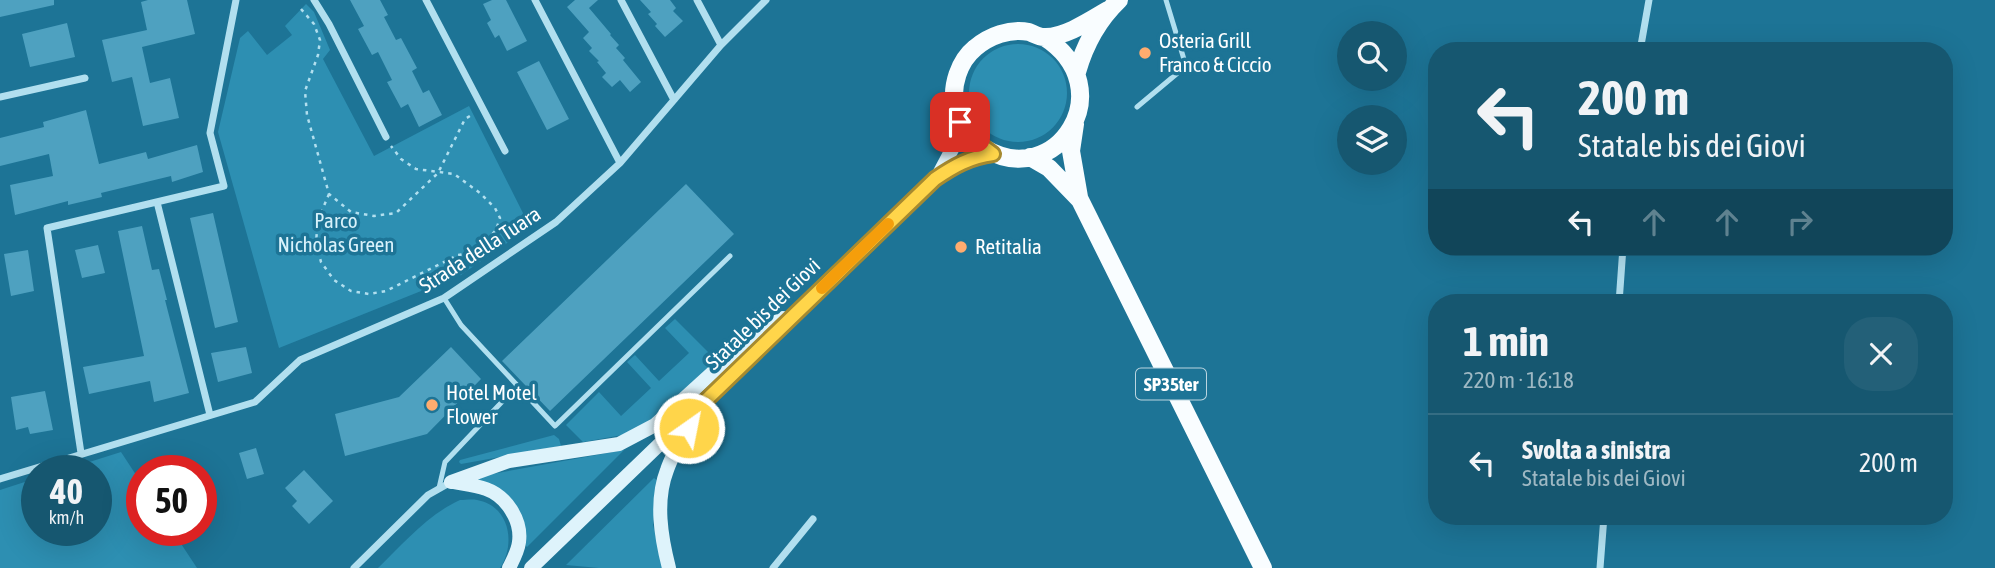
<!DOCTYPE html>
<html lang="it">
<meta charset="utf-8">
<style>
:root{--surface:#165770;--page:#236078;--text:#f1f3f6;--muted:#9eb8c3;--line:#356d83}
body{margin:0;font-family:"Asap Condensed",sans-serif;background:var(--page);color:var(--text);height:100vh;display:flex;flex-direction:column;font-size:26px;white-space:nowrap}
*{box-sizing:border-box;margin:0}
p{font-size:23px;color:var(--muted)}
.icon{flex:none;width:38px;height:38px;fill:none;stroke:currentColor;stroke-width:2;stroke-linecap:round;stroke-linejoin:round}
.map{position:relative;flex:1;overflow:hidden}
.sheet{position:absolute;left:1428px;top:294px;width:525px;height:231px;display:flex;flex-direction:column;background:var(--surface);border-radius:28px;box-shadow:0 7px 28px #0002}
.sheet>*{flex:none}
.banner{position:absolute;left:1428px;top:42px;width:525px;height:214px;border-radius:28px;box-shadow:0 7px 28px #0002;background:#165770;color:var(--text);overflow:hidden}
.controls{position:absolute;left:1337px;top:21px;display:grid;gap:14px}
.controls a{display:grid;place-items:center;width:70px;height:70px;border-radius:50%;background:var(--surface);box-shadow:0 7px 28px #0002;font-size:35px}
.speed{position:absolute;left:21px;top:455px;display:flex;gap:14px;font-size:35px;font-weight:700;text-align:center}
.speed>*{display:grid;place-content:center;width:91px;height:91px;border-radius:50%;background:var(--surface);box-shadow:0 7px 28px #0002;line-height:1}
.speed small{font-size:18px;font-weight:400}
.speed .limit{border:10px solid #d22;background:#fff;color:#111}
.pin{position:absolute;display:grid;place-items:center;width:60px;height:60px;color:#fff;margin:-30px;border-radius:14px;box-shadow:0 4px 10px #0006}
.me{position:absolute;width:77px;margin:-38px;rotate:33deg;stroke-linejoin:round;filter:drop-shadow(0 0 5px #0008)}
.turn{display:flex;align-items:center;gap:24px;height:147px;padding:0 35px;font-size:32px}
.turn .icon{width:91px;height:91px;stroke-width:2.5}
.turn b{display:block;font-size:49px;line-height:60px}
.lanes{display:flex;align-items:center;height:66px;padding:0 35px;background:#0003;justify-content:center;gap:35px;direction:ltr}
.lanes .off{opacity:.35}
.round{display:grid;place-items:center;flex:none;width:74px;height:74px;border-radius:28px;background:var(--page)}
.summary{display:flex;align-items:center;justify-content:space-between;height:119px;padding:0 35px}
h1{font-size:42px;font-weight:700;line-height:52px}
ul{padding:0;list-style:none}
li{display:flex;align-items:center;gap:21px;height:98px;padding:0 35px;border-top:2px solid var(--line)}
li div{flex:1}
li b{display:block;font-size:26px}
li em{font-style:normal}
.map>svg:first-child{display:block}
</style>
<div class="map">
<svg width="1995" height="568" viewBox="0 0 1995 568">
<rect width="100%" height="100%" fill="#1d7496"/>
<path fill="#2d8fb2" d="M 306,4 L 314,12 L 330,50 L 323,59 L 374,156 L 469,106 L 530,227 L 461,275 L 279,348 L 218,132 L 240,38 L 248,31 L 267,55 L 292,35 L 285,26 Z
M969 93a49 49 0 1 1 98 0a49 49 0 1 1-98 0Z
M 675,319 L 716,360 L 668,410 L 628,434 L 583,442 L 566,425 L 599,392 L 621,416 L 651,388 L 627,362 L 635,355 L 659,381 L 689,353 L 665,328 Z
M 554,435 L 559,439 L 561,446 L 461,464 L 459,462 L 460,460 Z
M 624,450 L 527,547 L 525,545 L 521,517 L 470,478 Z
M 121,452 L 142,484 L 142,530 L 172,530 L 197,568 L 0,568 L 0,490 L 37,478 L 37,530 L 96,530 L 96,471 L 61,471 Z
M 654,478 L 658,481 L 653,525 L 663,568 L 599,568 L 566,565 Z
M 460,500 C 465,500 472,499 477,500 C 510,506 516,544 500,568 L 378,568 C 403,544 427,515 460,500 Z"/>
<path fill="#4ea1c0" d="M 0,0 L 54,0 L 54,5 L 0,17 Z
M 148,0 L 187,0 L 195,34 L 142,47 L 150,83 L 170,78 L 179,118 L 143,126 L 132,77 L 112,82 L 102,40 L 147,30 L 141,2 Z
M 350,0 L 380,0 L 388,15 L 384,17 L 396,40 L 401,38 L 417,68 L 412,71 L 423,93 L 429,90 L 442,115 L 419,127 L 408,104 L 401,108 L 387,82 L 392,80 L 378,52 L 372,55 L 358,29 L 364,26 Z
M 492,0 L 506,0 L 527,41 L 507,51 L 499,35 L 495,38 L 487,23 L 491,20 L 483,4 Z
M 575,0 L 598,0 L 589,8 L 611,34 L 610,35 L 619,45 L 616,48 L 625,58 L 623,60 L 641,82 L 630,92 L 620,80 L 612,87 L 602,77 L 606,73 L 597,62 L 599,61 L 589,51 L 592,48 L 583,38 L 589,32 L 567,7 Z
M 640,0 L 670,0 L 676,8 L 673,11 L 683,21 L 665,37 L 655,26 L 657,24 L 648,14 L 651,12 Z
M 67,23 L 75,57 L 30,67 L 22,34 Z
M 539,61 L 569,119 L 547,130 L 517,72 Z
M 86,110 L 99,164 L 146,152 L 148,159 L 197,145 L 203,172 L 172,182 L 171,176 L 101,193 L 102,197 L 68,205 L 68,201 L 15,215 L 10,185 L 53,176 L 49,154 L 0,166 L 0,138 L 44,127 L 43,122 Z
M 686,184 L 734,234 L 550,411 L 502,361 Z
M 213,213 L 238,322 L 215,328 L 190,218 Z
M 142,226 L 152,270 L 159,269 L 167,300 L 165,300 L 189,393 L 154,402 L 150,381 L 89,394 L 83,367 L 144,356 L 118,231 Z
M 98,245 L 105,273 L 82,278 L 75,250 Z
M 28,250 L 34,291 L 11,296 L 4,254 Z
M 246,347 L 252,373 L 218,382 L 211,353 Z
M 451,347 L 481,379 L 427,434 L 345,456 L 335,414 L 399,397 Z
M 45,391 L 53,430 L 30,434 L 28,427 L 16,430 L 11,397 Z
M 256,448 L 264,474 L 247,479 L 239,453 Z
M 304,470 L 333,501 L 309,524 L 292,506 L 297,501 L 285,488 Z"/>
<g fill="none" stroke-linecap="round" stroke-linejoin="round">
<path stroke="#b1dfef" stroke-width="2.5" stroke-dasharray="3.5 5" stroke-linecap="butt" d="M 301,9 L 314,24 L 320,40 L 318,55 L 305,91 L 307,115 L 329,194 L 351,212 L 374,216 L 396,213 L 438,173 L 465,119 L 473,114
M 329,194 L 318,220 L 316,242 L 321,262 L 334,280 L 351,291 L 369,294 L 386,291 L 458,255 L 476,252 L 496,230 L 500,218 L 495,208 L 480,193 L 454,174 L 416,169 L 401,159 L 391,146"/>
<path stroke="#b1dfef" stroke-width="5" d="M 1137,107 L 1186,66 L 1166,0
M 444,298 L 461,325 L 555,426 L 730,256
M 439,488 L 445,462 L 516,387"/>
<path stroke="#b1dfef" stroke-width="7" d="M 314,0 L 329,24 L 386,137
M 426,0 L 505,151
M 535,0 L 620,163
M 621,0 L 674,100
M 697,0 L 721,45
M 1640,51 L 1649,0
M 0,97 L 85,78
M 157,202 L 210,415
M 1619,303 L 1623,247
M 81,453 L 47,228 L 224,186 L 210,133 L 236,0
M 0,479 L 255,402 L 300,360 L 444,298 L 556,222 L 620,163 L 721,45 L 766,0
M 354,568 L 428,495 L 451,482
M 773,568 L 813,519
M 1600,568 L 1604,516"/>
<path stroke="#def3fb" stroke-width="14" d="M 940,172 L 957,140 L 960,122
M 451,482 L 509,461 L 619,444 L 655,425 L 754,335 L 783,318
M 453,482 C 463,484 475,485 486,489 C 506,496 522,520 519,542 C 518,551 513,560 509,568
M 531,568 L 935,179 C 954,166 970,157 993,154
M 669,568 C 661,537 655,501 667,470 C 673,452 685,434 694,417"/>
<path stroke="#f9fdff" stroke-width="18" d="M 1044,37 C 1124,88 1056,192 984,148 C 968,139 958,123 955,106 C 951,86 959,61 975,48 C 989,36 1010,28 1029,32 C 1034,34 1039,37 1044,37 C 1064,38 1091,20 1108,10
M 1077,72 C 1085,44 1098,20 1119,0
M 1075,124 L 1071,151 L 1079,197
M 1030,157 L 1049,168 L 1080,200 L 1263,568"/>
</g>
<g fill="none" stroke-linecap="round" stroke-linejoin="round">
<defs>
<path id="route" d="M 689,428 L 700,406 L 935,179 C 954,166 970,157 993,154 L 968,135 L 960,122"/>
</defs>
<use href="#route" stroke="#a68a30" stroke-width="18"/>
<use href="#route" stroke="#ffd54a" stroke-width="12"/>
<path stroke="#f59e0b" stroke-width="12" d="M 822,288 L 888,224"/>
</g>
<g fill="#ffac6f" stroke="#1d7496" stroke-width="2.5">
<circle cx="1145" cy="53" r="7"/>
<circle cx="961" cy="247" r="7"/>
<circle cx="432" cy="405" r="7"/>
</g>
<g text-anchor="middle" stroke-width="7" stroke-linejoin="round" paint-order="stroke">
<rect fill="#1d7496" stroke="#bbd5e0" stroke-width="2" x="1136" y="368.5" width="70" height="31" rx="5"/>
<g font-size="19" font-weight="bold" fill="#fff">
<text x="1171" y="391">SP35ter</text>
</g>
<g font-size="21" fill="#fff" stroke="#1d7496" text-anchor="start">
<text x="1159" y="48">Osteria Grill<tspan x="1159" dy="24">Franco &amp; Ciccio</tspan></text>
<text x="975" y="254">Retitalia</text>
<text x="446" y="400">Hotel Motel<tspan x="446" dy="24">Flower</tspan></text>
</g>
<g font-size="21" fill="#d9f2fb" stroke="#1d7496">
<text x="336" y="228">Parco<tspan x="336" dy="24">Nicholas Green</tspan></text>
</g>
<g font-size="21" fill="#fff" stroke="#1d7496">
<text transform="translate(480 250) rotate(-33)" y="7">Strada della Tuara</text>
<text transform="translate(763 314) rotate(-44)" y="7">Statale bis dei Giovi</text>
</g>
</g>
</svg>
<div class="controls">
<a><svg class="icon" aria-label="search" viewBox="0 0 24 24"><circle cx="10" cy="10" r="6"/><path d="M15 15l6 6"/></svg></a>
<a><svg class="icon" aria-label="layers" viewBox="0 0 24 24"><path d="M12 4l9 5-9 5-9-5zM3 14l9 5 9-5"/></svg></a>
</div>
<div class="speed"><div>40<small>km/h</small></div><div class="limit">50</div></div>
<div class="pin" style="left:960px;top:122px;background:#d93025"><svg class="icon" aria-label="arrive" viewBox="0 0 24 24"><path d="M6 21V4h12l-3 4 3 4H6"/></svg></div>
<svg class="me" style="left:689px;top:428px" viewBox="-20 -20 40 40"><circle r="17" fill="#ffd54a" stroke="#fff" stroke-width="3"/><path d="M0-11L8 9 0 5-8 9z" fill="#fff"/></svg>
<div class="banner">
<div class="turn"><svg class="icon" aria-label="left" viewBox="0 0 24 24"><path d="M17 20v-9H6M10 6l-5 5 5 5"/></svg><div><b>200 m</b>Statale bis dei Giovi</div></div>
<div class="lanes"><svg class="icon" aria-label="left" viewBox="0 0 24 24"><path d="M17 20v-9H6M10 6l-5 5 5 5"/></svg><svg class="icon off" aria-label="ahead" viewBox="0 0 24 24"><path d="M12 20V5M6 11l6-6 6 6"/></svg><svg class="icon off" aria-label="ahead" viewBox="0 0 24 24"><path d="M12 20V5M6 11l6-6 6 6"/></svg><svg class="icon off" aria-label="right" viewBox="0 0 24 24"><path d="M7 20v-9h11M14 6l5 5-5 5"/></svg></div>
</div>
<section class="sheet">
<div class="summary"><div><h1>1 min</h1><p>220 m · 16:18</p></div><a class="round"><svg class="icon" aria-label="close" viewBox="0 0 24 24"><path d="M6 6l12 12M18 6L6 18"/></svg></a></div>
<ul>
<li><svg class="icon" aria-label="left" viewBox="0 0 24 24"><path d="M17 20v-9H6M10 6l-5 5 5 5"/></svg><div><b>Svolta a sinistra</b><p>Statale bis dei Giovi</p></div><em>200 m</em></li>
</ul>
</section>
</div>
